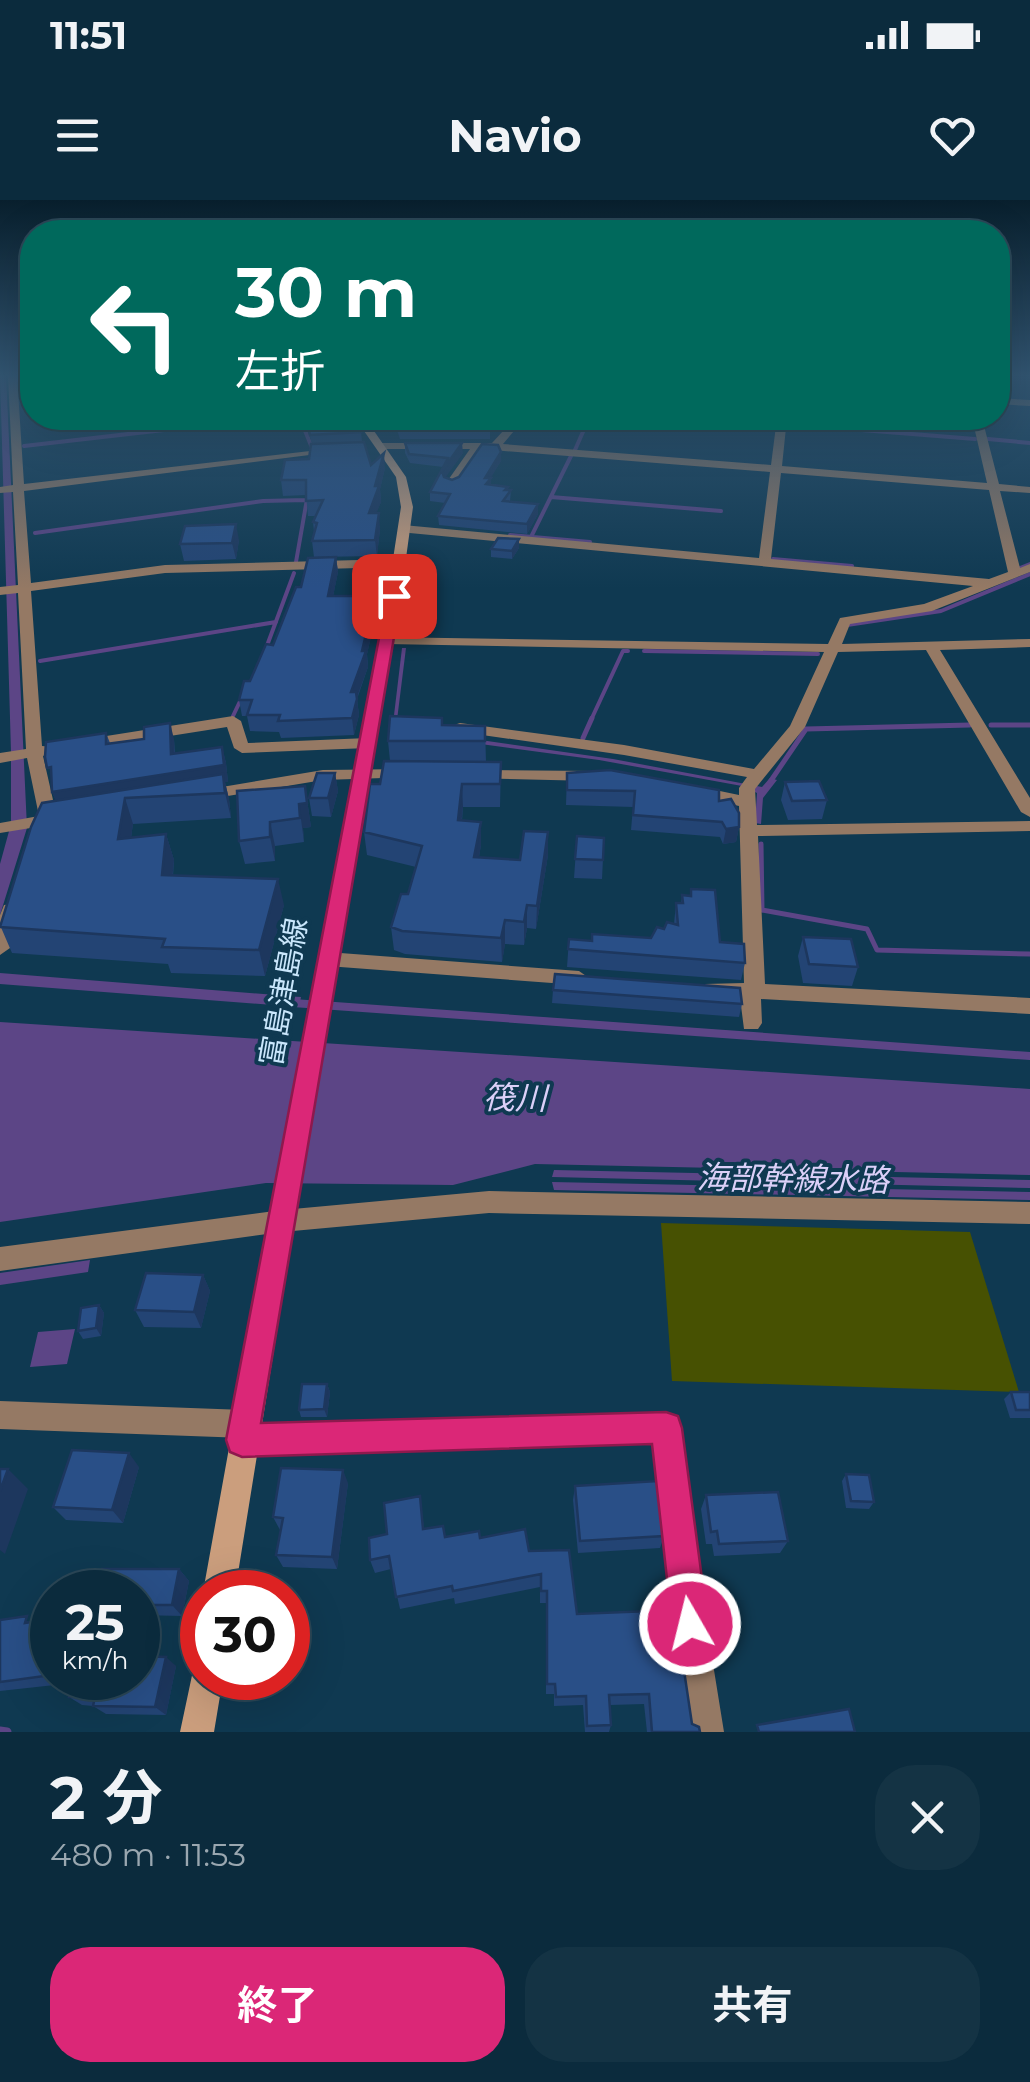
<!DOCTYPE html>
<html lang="ja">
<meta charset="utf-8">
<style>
:root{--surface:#0b2b3d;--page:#143344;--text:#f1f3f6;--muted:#9aa7b0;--line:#2b4757;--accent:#db2777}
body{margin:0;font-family:Montserrat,"Noto Sans JP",sans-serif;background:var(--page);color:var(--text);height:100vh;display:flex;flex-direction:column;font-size:38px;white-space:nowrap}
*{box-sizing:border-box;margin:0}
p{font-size:32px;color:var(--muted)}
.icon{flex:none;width:55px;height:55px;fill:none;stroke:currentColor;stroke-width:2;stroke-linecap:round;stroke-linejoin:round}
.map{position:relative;height:1532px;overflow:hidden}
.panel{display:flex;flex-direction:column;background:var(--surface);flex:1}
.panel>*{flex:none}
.banner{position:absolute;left:20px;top:20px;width:990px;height:210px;border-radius:40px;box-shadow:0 10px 40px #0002,0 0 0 2px var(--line);background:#00695c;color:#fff;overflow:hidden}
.speed{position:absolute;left:30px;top:1370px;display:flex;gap:20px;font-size:50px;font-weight:700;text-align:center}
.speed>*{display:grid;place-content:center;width:130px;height:130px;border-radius:50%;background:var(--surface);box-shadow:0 10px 40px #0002,0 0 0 2px var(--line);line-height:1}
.speed small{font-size:25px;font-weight:400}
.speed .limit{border:15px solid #d22;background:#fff;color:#111}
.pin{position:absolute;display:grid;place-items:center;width:85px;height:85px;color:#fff;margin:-42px;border-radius:20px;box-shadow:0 5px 15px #0006}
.me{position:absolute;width:110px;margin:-55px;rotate:352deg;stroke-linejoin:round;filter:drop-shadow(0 0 8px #0008)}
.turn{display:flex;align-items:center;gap:35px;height:210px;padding:0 50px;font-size:45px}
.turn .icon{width:130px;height:130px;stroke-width:2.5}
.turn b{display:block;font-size:70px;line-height:85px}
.round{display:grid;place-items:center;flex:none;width:105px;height:105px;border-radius:40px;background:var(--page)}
.head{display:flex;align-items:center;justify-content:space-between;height:170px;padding:0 50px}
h1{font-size:60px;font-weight:700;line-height:75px}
.button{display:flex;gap:20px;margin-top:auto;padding:20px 50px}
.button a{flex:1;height:115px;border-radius:40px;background:var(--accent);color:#fff;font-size:40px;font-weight:700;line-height:115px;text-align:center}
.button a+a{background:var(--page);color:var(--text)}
.status{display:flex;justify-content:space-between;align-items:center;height:70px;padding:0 50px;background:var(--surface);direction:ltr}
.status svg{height:28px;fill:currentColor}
header{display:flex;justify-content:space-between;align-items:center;height:130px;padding:0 50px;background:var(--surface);font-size:45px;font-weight:700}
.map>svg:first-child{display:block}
</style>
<div class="status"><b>11:51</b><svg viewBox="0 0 49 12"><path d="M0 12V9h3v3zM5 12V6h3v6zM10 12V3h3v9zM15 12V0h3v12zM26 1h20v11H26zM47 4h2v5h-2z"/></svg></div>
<header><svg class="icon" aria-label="menu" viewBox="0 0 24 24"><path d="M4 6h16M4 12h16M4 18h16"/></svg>Navio<svg class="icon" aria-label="heart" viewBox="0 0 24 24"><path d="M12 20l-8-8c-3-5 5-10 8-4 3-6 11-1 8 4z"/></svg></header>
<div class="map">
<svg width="1030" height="1532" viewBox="0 0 1030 1532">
<rect width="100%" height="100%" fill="#0f3951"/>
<path fill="#475102" d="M 661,1023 L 970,1032 L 1019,1192 L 672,1181 Z"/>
<path fill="#5c4586" d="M 0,175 L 6,175 L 27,628 L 0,715 L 0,664 L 11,624 L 11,552 Z
M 402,448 L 406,448 L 396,528 L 613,559 L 762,587 L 770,578 L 777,580 L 763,598 L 761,624 L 755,623 L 757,593 L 742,586 L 599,560 L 392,532 Z
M 0,773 L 301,797 L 299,807 L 0,784 Z
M 0,822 L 1030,889 L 1030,975 L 535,964 L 453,985 L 266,983 L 0,1022 Z
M 554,970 L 1030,980 L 1030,988 L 552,977 Z
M 552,982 L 1030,992 L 1030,1000 L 554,990 Z
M 90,1060 L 88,1072 L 0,1085 L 0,1073 Z
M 75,1129 L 67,1164 L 30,1167 L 38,1132 Z"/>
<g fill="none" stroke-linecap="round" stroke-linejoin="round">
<path stroke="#5c4586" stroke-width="4" d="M 17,180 L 32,178
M 300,218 L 312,248
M 695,218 L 778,224
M 786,224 L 975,239
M 988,239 L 1030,243
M 24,246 L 268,218
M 575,250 L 589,218
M 551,297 L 721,311
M 35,333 L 263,301 L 306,300
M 510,335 L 590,342
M 531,337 L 571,256
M 773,359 L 852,366
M 296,362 L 307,299
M 1020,368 L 1030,364
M 847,425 L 941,411 L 1030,374
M 265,451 L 294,373
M 644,451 L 818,454
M 40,461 L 276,422
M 233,516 L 243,495
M 591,520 L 623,451 L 628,451"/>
<path stroke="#5c4586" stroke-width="5" d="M 991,525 L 1030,525
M 583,538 L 592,518
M 770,582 L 806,529 L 970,525
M 761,644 L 762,710 L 867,729 L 877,750 L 1030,754"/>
<path stroke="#5c4586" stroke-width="8" d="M 293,803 L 1030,856"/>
<path stroke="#5c4586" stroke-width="9" d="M 0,1531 L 7,1532"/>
<path fill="#957964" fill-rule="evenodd" d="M 8,175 L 17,175 L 24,284 L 336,248 L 341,251 L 24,291 L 31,383 L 165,365 L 398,359 L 404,363 L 398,367 L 165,373 L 31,391 L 42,546 L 54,547 L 56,550 L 43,556 L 56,613 L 66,618 L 49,625 L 0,633 L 0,623 L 39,616 L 27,558 L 0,563 L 0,553 L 26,549 L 18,393 L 0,395 L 0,387 L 18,385 L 13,292 L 0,293 L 0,287 L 13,285 Z
M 998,198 L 1030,200 L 1030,206 L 998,204 Z
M 515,218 L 525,218 L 503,244 L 771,265 L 777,218 L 787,218 L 782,266 L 987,283 L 972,218 L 982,218 L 999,284 L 1030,287 L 1030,293 L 1000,291 L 1020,368 L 1030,364 L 1030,372 L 932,411 L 850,424 L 842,444 L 1030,439 L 1030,447 L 940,450 L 1030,598 L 1030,617 L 1021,612 L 926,450 L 838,452 L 805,527 L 755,589 L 757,625 L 1030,621 L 1030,631 L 758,636 L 765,784 L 1030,798 L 1030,814 L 761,799 L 762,823 L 758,829 L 744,829 L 740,798 L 705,794 L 702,789 L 705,784 L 744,783 L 739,606 L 690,595 L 688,591 L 696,586 L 739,595 L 739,588 L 747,577 L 624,555 L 454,531 L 454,525 L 460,523 L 624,545 L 754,569 L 790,526 L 824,452 L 387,444 L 382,443 L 382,437 L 828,444 L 840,418 L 924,404 L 973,386 L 399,332 L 399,326 L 403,325 L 759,358 L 770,272 L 480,249 L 456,285 L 452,286 L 446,283 L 470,249 L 380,249 L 375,246 L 380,243 L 492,243 ZM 781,273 L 989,290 L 1008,372 L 989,379 L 771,359 Z
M 233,516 L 241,521 L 248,543 L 368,538 L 376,543 L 368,548 L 242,553 L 234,548 L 227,527 L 81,550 L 73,545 L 81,540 Z
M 408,569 L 416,574 L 414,577 L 323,580 L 204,600 L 196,595 L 204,590 L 323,570 Z
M 477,570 L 593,571 L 601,576 L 593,581 L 471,578 L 471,572 Z
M 11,704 L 20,710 L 10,748 L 0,755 L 0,715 L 4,705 Z
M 327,752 L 579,771 L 589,778 L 579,785 L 327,766 L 317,759 Z
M 489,991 L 1030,1002 L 1030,1024 L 489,1013 L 282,1032 L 0,1071 L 0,1047 L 282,1010 Z
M 666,1214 L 676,1218 L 680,1228 L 698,1371 L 724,1532 L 690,1532 L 666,1371 L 653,1243 L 242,1254 L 232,1250 L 228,1240 L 232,1230 L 242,1226 Z"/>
<path fill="#957964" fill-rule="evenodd" d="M 0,1201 L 245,1210 L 255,1214 L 259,1224 L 255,1234 L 245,1238 L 0,1229 Z"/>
<path fill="#cb9e7d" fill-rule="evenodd" d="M 355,218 L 365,218 L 406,277 L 413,307 L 397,424 L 333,783 L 235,1392 L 203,1392 L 313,783 L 383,424 L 401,307 L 396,277 Z
M 202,1463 L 202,1478 L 223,1478 L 214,1532 L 180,1532 L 194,1466 Z"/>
</g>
<path fill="#234474" d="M 305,218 L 356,218 L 361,232 L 362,242 L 371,265 L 385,268 L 380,289 L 381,302 L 376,313 L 380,329 L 377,356 L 314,357 L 312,341 L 314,332 L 313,322 L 316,316 L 308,316 L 306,295 L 283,296 L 281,280 L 309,259 L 312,244 Z
M 394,218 L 447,218 L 447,227 L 490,228 L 490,239 L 400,239 L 395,224 Z
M 405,243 L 463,253 L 445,277 L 452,280 L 501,261 L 490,278 L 491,285 L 508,287 L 508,290 L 511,290 L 510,301 L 538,304 L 538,314 L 527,334 L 439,325 L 438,316 L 445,303 L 430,301 L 430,292 L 443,267 L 410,263 L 405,253 Z
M 519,339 L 519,348 L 512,359 L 491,357 L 491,349 Z
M 239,340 L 236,359 L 184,361 L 180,344 Z
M 336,357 L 338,372 L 333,396 L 377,411 L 367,454 L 368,467 L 357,499 L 359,515 L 354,535 L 281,538 L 279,532 L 250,531 L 247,516 L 242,516 L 239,500 L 273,445 L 301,387 Z
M 443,525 L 485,526 L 486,562 L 501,562 L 500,607 L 463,607 L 462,621 L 481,622 L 481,645 L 479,657 L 520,660 L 548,632 L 548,655 L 536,729 L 527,728 L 524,745 L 505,744 L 502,762 L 405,754 L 394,750 L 391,727 L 408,694 L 416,667 L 367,655 L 364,632 L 380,584 L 390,561 L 388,541 Z
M 106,533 L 110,543 L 174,539 L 175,553 L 222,547 L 226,563 L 228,582 L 225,582 L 229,599 L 231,618 L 133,624 L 131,638 L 166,634 L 174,660 L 173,676 L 284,705 L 265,776 L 171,773 L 168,764 L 12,753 L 0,725 L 56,601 L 52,592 Z
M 335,573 L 338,591 L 331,617 L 312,616 L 309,598 Z
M 567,573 L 719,601 L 739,627 L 736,642 L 723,644 L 720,637 L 631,630 L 633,607 L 566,605 Z
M 785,582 L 827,600 L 822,619 L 788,620 L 781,600 Z
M 305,586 L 311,627 L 303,628 L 304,642 L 275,646 L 275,661 L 245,664 L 239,641 Z
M 577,636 L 604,638 L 602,679 L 574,678 Z
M 691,689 L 720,742 L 745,763 L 741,780 L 567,767 L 569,739 L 592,741 L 651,738 L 664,729 L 674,724 L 676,703 L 681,703 L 682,695 L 690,696 Z
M 803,737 L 858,767 L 852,786 L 803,783 L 798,756 Z
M 553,790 L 742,804 L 739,817 L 552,803 Z
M 203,1075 L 210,1091 L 201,1128 L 144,1127 L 135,1110 Z
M 99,1105 L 104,1113 L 101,1136 L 83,1139 L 78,1131 Z
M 327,1184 L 330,1192 L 327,1217 L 301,1217 L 299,1210 Z
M 1011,1192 L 1030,1192 L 1030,1218 L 1010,1218 L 1004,1199 Z
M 139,1267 L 123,1323 L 66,1320 L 53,1307 Z
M 846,1274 L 874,1302 L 869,1309 L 846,1308 L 842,1281 Z
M 348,1283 L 337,1369 L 283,1367 L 276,1355 L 280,1330 L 273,1317 Z
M 575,1286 L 664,1336 L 660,1348 L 578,1353 L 573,1300 Z
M 706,1295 L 788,1341 L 780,1353 L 714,1356 L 712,1344 L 706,1344 L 701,1309 Z
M 420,1296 L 424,1329 L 445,1337 L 480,1338 L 529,1351 L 577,1414 L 700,1532 L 647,1532 L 644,1504 L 610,1505 L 611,1525 L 609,1532 L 585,1532 L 583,1505 L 554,1506 L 554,1494 L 546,1494 L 546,1403 L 540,1403 L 540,1387 L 455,1404 L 454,1398 L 400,1409 L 391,1369 L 375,1373 L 370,1360 L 387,1334 Z
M 179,1369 L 189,1381 L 182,1416 L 138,1415 L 138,1392 Z
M 52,1419 L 52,1478 L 138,1478 L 151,1453 L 151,1456 L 176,1466 L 166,1515 L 106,1514 L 93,1506 L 82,1505 L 69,1497 L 73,1483 L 0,1491 L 0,1420 L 34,1422 Z"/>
<path fill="#1d375e" d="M 374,218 L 384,218 L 374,225 Z
M 447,218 L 447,228 L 436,228 Z
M 462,243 L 463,253 L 443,281 L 442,271 Z
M 501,252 L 501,261 L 489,281 L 491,278 L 491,288 L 486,285 L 485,278 Z
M 384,253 L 385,268 L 380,289 L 381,302 L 370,329 L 369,313 Z
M 538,304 L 538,314 L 527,334 L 527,324 Z
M 379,313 L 380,329 L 377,356 L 375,340 Z
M 236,324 L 239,340 L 236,359 L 232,343 Z
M 519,339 L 519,348 L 512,359 L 512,351 Z
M 336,357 L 338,372 L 330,411 L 328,396 Z
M 375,396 L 377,411 L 367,454 L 368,467 L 353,508 L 351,492 Z
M 357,499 L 359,515 L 354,535 L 352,518 Z
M 170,523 L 174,539 L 175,570 L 171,554 Z
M 222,547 L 226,563 L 228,582 L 225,582 L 229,599 L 231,618 L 225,593 L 125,598 L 133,624 L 127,665 L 59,609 L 52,592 Z
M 335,573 L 338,591 L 331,617 L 328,598 Z
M 462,584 L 463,607 L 459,643 L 458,620 Z
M 305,586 L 311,627 L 303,628 L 304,642 L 299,604 Z
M 270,622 L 275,646 L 275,661 L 270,637 Z
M 481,622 L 481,645 L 475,680 L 474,657 Z
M 739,627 L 736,642 L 723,644 L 726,629 Z
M 548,632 L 548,655 L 536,729 L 537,706 Z
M 166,634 L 174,660 L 170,701 L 162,675 Z
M 278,679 L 284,705 L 265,776 L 259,750 Z
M 527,705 L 527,728 L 524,745 L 524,722 Z
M 505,720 L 505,744 L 502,762 L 501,738 Z
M 203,1075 L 210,1091 L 201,1128 L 194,1112 Z
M 99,1105 L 104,1113 L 101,1136 L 96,1128 Z
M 327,1184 L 330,1192 L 327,1217 L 324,1209 Z
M 129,1253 L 139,1267 L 123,1323 L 112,1310 Z
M 8,1269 L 28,1289 L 5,1354 L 0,1350 L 0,1291 Z
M 343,1270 L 348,1283 L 337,1369 L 332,1357 Z
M 179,1369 L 189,1381 L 182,1416 L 172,1405 Z
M 141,1443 L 151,1453 L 149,1466 L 138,1456 Z
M 166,1457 L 176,1466 L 166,1515 L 155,1507 Z"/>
<path fill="#294f87" stroke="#1d375e" stroke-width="2.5" d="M 306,218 L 356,218 L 361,232 L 310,235 Z
M 395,218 L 447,218 L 436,228 L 489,224 L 490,228 L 399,228 Z
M 364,242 L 371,265 L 384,253 L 375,286 L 379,286 L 369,313 L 379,313 L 375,340 L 312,341 L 317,323 L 313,322 L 323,300 L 306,301 L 306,280 L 281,280 L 285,260 L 309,259 L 311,244 Z
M 405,243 L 462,243 L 442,271 L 444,277 L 452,280 L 459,277 L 482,244 L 498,245 L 501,252 L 485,278 L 491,278 L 486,284 L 508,287 L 505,290 L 511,290 L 503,301 L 538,304 L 527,324 L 438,316 L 450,294 L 430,292 L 448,258 L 409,254 Z
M 236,324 L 232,343 L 180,344 L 185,326 Z
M 498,338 L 519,339 L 512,351 L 491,349 Z
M 336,357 L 328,396 L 375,396 L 362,451 L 366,451 L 351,492 L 356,492 L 357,499 L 352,518 L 278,521 L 280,515 L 247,515 L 252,500 L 239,500 L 244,481 L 250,481 L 266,444 L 273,445 L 296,387 L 301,387 L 308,358 Z
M 390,516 L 442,518 L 442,525 L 485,526 L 485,541 L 388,541 Z
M 170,523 L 171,554 L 222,547 L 224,565 L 52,592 L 51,567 L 47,568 L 45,557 L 46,542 L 106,533 L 106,544 L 144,539 L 144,527 Z
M 384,561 L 501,562 L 500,584 L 462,584 L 458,620 L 481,622 L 474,657 L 520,660 L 524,631 L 548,632 L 537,706 L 527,705 L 524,722 L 505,720 L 501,738 L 402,731 L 391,727 L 401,694 L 408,694 L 422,646 L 364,632 L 370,584 L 380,584 Z
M 610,570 L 719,590 L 719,601 L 731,599 L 739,613 L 739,627 L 726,629 L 722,622 L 633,615 L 635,591 L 567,590 L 567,573 Z
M 317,573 L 335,573 L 328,598 L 309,598 Z
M 223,574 L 225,593 L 125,598 L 118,639 L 166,634 L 162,675 L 278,679 L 259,750 L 162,747 L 165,739 L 0,727 L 31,627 L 42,603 Z
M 819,581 L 827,600 L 792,601 L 785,582 Z
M 305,586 L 307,603 L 299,604 L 300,618 L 270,622 L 270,637 L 239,641 L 237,591 Z
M 577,636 L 604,638 L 603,660 L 575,659 Z
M 691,689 L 715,690 L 720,742 L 744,744 L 745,763 L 568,749 L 569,739 L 592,741 L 592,734 L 651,738 L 657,727 L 664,729 L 667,722 L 678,725 L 676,703 L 683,703 L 682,695 L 691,696 Z
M 803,737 L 851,739 L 858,767 L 809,764 Z
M 555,774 L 740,788 L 742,804 L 553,790 Z
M 146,1073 L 203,1075 L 194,1112 L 135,1110 Z
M 99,1105 L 96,1128 L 78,1131 L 81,1108 Z
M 302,1184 L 327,1184 L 324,1209 L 299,1210 Z
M 1011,1192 L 1030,1192 L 1030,1210 L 1016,1210 Z
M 72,1250 L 129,1253 L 112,1310 L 53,1307 Z
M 281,1268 L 343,1270 L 332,1357 L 276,1355 L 283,1318 L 273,1317 Z
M 0,1269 L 8,1269 L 0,1291 Z
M 846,1274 L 869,1275 L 874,1302 L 851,1301 Z
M 658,1281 L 664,1336 L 580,1341 L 575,1286 Z
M 778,1292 L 788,1341 L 719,1344 L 717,1331 L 711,1332 L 706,1295 Z
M 420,1296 L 423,1329 L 443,1326 L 445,1337 L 479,1331 L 480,1338 L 525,1329 L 529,1351 L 569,1350 L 577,1414 L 675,1410 L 692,1524 L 699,1527 L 700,1532 L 652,1532 L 649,1494 L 609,1495 L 611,1525 L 587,1526 L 586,1496 L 556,1497 L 555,1484 L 547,1484 L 547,1391 L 541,1391 L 541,1374 L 453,1391 L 452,1386 L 396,1397 L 389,1356 L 370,1360 L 369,1338 L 387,1334 L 384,1303 Z
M 102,1369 L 179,1369 L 172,1405 L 138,1405 L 138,1392 L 95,1392 Z
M 27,1416 L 25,1423 L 52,1419 L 52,1475 L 0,1482 L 0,1420 Z
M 138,1443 L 141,1443 L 138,1456 L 166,1457 L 155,1507 L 93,1506 L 95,1497 L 69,1497 L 74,1478 L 138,1478 Z
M 849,1509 L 855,1532 L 759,1532 L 757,1525 Z"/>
<linearGradient id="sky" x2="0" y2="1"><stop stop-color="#081f2d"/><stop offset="0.45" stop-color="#315470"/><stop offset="1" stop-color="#315470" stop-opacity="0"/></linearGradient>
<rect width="1030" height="389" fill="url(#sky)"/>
<path fill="#db2777" stroke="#8e194d" stroke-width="2.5" d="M 394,391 L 401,396 L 261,1223 L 666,1212 L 678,1216 L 682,1228 L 708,1424 L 703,1436 L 690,1442 L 677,1436 L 672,1424 L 652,1244 L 242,1257 L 230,1252 L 226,1240 L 387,396 Z"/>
<g text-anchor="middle" stroke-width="8" stroke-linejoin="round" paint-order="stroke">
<g font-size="30" fill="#cae7fc" stroke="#0f3951">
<text transform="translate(284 792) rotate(-80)" y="10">富島津島線</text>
</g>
<g font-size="32" font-style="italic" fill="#dbd0f8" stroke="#0f3951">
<text transform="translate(515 898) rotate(1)" y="11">筏川</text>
<text transform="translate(793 979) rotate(1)" y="11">海部幹線水路</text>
</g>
</g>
</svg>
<div class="speed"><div>25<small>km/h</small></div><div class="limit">30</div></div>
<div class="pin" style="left:394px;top:396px;background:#d93025"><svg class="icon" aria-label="arrive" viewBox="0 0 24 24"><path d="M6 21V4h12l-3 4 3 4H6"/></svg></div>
<svg class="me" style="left:690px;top:1424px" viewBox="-20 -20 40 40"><circle r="17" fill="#db2777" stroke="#fff" stroke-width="3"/><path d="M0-11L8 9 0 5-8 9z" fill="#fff"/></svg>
<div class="banner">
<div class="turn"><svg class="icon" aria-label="left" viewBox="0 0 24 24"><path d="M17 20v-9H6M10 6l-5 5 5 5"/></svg><div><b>30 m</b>左折</div></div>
</div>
</div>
<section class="panel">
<div class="head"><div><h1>2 分</h1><p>480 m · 11:53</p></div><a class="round"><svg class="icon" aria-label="close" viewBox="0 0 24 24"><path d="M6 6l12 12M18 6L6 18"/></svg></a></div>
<div class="button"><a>終了</a><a>共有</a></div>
</section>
